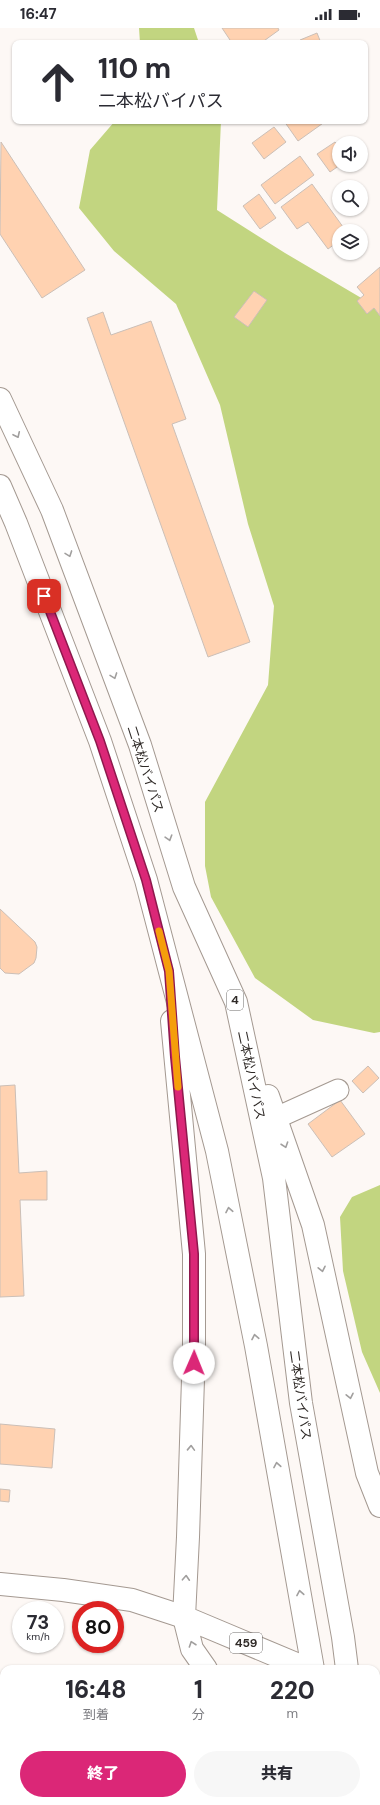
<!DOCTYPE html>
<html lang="ja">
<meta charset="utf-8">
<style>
:root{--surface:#fff;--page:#f7f7f7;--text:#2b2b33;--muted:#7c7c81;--accent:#db2777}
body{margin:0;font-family:"DM Sans","Noto Sans JP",sans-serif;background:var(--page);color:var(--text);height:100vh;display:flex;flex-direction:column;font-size:15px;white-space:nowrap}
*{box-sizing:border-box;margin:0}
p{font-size:13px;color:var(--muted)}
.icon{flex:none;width:22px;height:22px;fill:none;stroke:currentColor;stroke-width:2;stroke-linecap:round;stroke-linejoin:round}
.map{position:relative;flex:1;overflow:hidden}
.details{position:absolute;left:0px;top:1637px;width:380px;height:140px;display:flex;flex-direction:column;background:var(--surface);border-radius:12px 12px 0 0;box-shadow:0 1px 3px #0004}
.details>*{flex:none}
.guide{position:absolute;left:12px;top:12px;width:356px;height:84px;border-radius:8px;box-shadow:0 1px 3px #0004;background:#fff;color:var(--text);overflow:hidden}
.buttons{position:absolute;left:332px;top:108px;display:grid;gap:8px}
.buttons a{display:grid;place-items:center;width:36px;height:36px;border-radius:50%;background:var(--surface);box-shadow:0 1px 3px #0004;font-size:20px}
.speed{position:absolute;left:12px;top:1573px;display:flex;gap:8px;font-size:20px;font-weight:700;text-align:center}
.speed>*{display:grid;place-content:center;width:52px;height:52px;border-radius:50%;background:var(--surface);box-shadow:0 1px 3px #0004;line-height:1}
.speed small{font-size:10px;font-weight:400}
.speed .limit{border:6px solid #d22;background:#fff;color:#111}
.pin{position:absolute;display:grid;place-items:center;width:34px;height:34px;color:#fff;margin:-17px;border-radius:8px;box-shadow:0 2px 6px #0006}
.me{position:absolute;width:44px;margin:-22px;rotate:1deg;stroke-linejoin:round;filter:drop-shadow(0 0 3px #0008)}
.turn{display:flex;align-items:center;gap:14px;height:84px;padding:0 20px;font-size:18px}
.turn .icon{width:52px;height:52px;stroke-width:2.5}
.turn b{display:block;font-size:28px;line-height:34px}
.eta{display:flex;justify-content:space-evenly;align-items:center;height:68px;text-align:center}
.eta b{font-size:24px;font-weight:800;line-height:28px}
.cta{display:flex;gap:8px;margin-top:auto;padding:8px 20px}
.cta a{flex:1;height:46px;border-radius:24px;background:var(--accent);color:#fff;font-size:16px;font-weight:800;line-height:46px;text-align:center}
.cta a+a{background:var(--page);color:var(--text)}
.status{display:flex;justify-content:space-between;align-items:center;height:28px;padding:0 20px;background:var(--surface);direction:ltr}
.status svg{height:11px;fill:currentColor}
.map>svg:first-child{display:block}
</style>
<div class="status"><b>16:47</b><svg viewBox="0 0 49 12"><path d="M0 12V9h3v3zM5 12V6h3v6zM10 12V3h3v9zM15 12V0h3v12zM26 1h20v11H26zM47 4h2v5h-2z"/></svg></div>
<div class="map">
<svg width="380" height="1777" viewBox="0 0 380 1777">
<rect width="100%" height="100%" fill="#fdf8f5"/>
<path fill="#c2d580" d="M 139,0 L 194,0 L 199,15 L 140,15 Z
M 115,93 L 221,93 L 217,182 L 285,225 L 380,281 L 380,1004 L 374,1005 L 313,992 L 255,950 L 211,869 L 205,838 L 205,774 L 268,657 L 274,578 L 248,496 L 220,377 L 176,276 L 114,223 L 79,180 L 90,122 Z
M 380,1157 L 380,1365 L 362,1324 L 343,1243 L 340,1189 L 352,1169 Z"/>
<path fill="#ffd2b1" stroke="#cbbfb7" d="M 222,0 L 278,0 L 279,2 L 261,15 L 232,15 Z
M 317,5 L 321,15 L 301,15 L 300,12 Z
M 284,93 L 326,93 L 298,113 Z
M 274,99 L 286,114 L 264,131 L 252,115 Z
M 1,114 L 85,242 L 42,270 L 0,206 Z
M 335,114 L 339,119 L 340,137 L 330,144 L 317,126 Z
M 300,128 L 314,147 L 275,176 L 261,157 Z
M 312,156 L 346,203 L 339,203 L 339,213 L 328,221 L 308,194 L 297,201 L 281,179 Z
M 259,166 L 276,190 L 260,201 L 243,178 Z
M 380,239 L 380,288 L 374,280 L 367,286 L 357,273 L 364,267 L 357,259 Z
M 254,263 L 267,272 L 248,299 L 234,289 Z
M 103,284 L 111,307 L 151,293 L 186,391 L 172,396 L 250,614 L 208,629 L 87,290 Z
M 0,881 L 35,914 L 37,919 L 36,930 L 34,935 L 19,946 L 5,945 L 0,940 Z
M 368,1038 L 379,1050 L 363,1065 L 352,1053 Z
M 15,1057 L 19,1145 L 47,1143 L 47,1172 L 20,1172 L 24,1268 L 0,1269 L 0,1058 Z
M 340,1072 L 365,1106 L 332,1129 L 308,1096 Z
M 0,1396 L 55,1401 L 52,1440 L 0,1436 Z
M 0,1461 L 10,1462 L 9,1474 L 0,1473 Z
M 0,1663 L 4,1663 L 4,1773 L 160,1773 L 159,1777 L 0,1777 Z"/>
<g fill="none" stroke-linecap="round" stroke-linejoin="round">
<defs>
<path id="street" d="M 276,1090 L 338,1062"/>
<path id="secondary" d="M 0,1556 L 63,1562 L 132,1572 L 184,1589"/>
<path id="highway" d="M 0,371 L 52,482 L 140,717 L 184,859 L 236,974 L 274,1150 L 301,1375 L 343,1609 L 347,1641
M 0,458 L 16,495 L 100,713 L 146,852 L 217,1123 L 256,1318 L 313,1641
M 172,993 L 194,1226 L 194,1319 L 188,1509 L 184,1589 L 192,1621 L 206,1641
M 268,1068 L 313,1197 L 367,1445 L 380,1478
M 184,1589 L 308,1641
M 376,1670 L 380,1671
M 285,1773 L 286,1777
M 336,1773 L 337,1777
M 369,1773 L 370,1777"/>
</defs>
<use href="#street" stroke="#a49991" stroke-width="23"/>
<use href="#secondary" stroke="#a49991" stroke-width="24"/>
<use href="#highway" stroke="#a49991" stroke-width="24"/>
<use href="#street" stroke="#fff" stroke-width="21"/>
<use href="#secondary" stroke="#fff" stroke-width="22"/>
<use href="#highway" stroke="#fff" stroke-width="22"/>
</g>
<defs><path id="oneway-chevron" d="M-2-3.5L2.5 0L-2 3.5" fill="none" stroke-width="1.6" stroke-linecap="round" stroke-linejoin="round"/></defs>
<g stroke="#a19f9e">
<use href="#oneway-chevron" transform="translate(17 407) rotate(65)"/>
<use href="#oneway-chevron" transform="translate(69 526) rotate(70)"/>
<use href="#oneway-chevron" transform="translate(114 648) rotate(70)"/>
<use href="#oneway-chevron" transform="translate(169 810) rotate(73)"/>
<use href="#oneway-chevron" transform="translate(285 1117) rotate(71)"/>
<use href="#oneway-chevron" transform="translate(229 1182) rotate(-101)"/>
<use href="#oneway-chevron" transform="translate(322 1241) rotate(78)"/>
<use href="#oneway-chevron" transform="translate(255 1309) rotate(-101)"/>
<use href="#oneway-chevron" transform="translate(350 1368) rotate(78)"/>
<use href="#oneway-chevron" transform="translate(191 1420) rotate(-88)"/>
<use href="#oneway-chevron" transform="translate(277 1437) rotate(-100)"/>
<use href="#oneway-chevron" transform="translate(186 1550) rotate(-87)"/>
<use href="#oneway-chevron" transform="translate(300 1565) rotate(-100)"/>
<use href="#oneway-chevron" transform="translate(192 1616) rotate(-109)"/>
</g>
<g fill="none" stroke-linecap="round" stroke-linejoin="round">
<defs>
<path id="route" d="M 44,568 L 100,713 L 146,852 L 169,943 L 175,1029 L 194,1226 L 194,1335"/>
</defs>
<use href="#route" stroke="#8e194d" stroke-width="10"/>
<use href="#route" stroke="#db2777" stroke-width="7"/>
<path stroke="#f59e0b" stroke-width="7" d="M 159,903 L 169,943 L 178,1059"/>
</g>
<g text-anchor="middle" stroke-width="4" stroke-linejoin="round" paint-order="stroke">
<g fill="#fff" stroke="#6d6a68" stroke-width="1">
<rect x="227" y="962" width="16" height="20" rx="3"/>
<rect x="230" y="1605" width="32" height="20" rx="3"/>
</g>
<g font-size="12" font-weight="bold" fill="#2f2a27">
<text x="235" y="976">4</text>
<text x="246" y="1619">459</text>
</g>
<g font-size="13" fill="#2f2a27" stroke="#fff">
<text transform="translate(146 741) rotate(72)" y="5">二本松バイパス</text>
<text transform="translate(252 1047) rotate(78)" y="5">二本松バイパス</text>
<text transform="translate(301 1367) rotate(82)" y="5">二本松バイパス</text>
</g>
</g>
</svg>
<div class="buttons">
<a><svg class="icon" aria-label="sound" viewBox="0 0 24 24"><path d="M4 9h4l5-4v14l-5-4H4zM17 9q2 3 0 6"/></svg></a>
<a><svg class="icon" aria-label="search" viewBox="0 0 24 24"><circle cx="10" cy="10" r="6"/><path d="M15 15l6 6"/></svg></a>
<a><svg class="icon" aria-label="layers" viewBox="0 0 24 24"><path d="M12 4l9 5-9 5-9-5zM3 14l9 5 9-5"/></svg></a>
</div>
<div class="speed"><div>73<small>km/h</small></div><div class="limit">80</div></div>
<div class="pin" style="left:44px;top:568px;background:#d93025"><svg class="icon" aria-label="arrive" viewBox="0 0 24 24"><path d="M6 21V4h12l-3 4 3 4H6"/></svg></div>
<svg class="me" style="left:194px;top:1335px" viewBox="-20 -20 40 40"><circle r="19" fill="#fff"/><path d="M0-13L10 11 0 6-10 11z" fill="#db2777"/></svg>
<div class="guide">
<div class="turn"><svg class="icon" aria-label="ahead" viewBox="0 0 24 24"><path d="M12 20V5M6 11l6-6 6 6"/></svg><div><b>110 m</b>二本松バイパス</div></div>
</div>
<section class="details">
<div class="eta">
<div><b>16:48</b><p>到着</p></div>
<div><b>1</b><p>分</p></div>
<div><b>220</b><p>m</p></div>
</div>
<div class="cta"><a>終了</a><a>共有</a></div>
</section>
</div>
